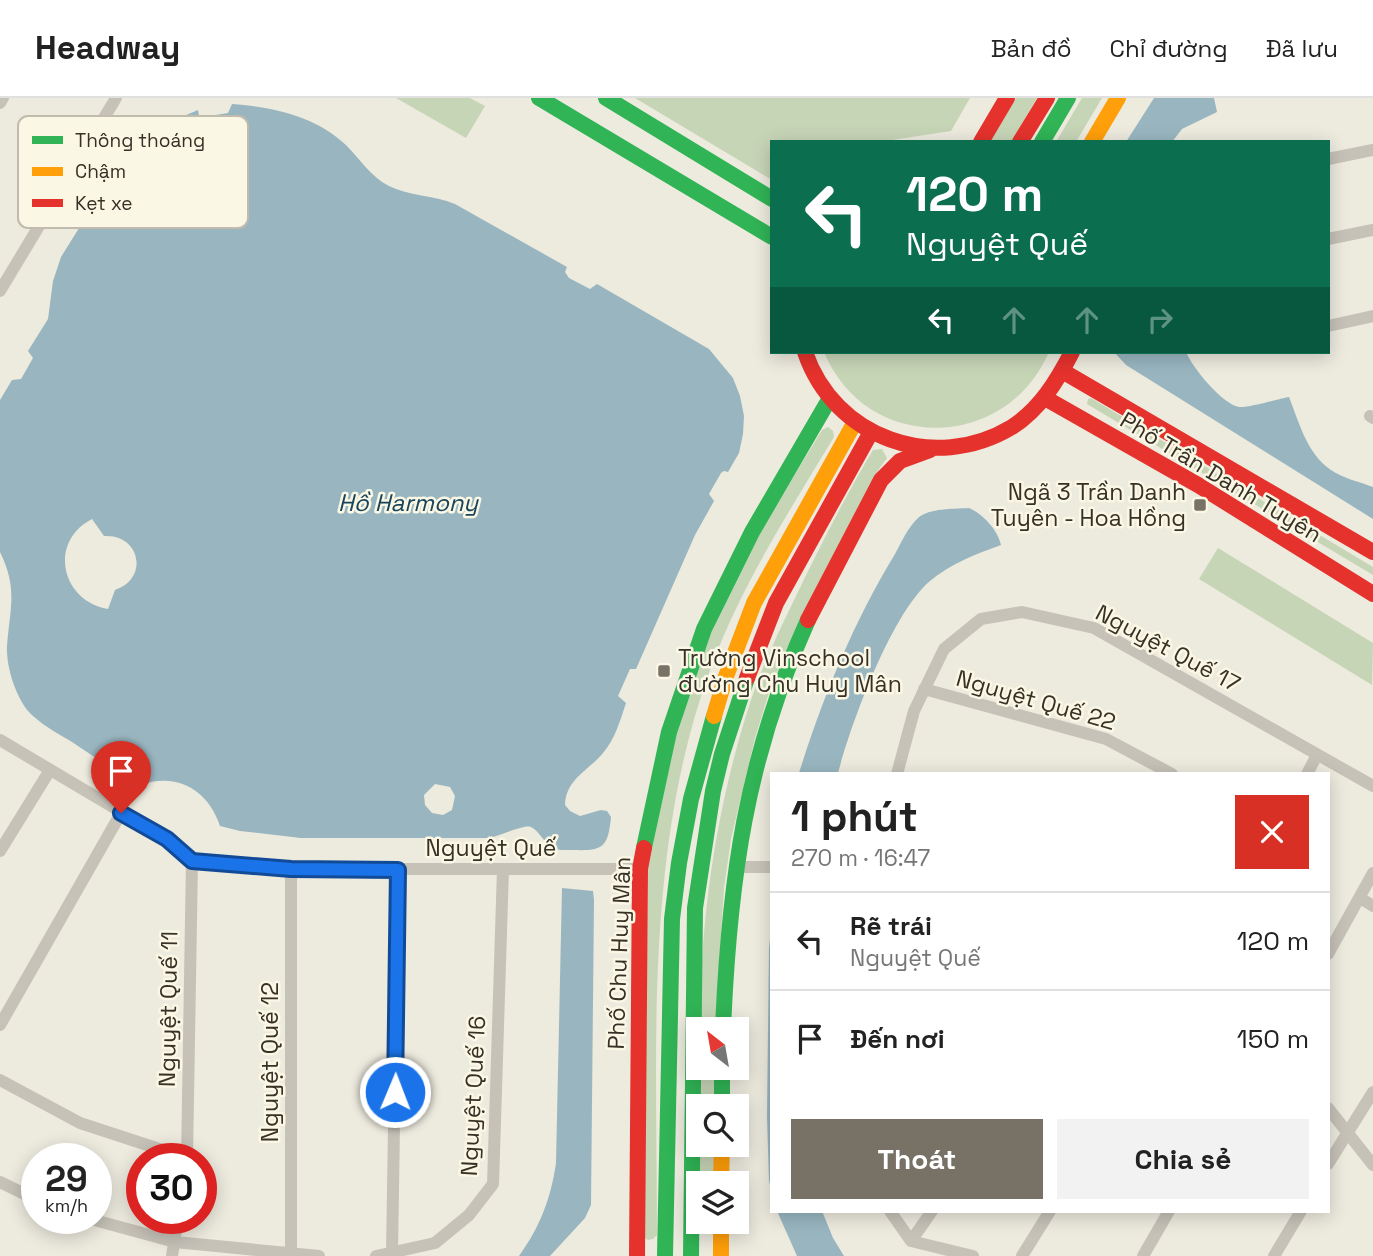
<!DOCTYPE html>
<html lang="vi">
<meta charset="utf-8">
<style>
:root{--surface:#fff;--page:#f2f2f2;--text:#222;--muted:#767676;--line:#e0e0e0;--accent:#777166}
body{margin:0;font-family:"Space Grotesk",sans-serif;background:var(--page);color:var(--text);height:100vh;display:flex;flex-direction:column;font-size:26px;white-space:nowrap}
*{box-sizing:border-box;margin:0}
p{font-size:23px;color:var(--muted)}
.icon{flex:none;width:38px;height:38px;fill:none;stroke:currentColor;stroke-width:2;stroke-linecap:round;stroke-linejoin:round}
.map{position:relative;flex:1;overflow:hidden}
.side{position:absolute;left:770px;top:674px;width:560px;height:441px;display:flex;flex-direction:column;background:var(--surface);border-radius:0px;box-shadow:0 4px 18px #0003}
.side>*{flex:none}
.hud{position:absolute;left:770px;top:42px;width:560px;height:214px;border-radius:0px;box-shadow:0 4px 18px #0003;background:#0b6e4f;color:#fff;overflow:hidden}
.needle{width:46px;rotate:329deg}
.controls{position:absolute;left:686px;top:919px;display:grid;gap:14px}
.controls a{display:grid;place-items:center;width:63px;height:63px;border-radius:0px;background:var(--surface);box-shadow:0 4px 18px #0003;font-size:35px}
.speed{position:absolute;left:21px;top:1045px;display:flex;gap:14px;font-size:35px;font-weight:700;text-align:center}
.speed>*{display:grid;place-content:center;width:91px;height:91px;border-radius:50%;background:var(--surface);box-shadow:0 4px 18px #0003;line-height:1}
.speed small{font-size:18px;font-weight:400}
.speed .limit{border:10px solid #d22;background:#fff;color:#111}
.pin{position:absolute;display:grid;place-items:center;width:60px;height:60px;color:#fff;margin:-72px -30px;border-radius:50% 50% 50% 0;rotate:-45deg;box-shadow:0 0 7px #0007}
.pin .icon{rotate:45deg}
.me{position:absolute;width:77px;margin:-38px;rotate:1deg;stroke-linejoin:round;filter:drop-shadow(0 0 5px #0008)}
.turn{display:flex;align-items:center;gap:24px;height:147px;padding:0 21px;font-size:32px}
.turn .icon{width:91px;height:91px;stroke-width:2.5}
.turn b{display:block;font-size:49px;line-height:60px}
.lanes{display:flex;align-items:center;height:66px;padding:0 21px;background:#0003;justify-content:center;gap:35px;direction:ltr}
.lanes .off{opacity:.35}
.round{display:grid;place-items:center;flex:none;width:74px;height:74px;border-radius:0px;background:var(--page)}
.headline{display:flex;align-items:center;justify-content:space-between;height:119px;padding:0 21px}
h1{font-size:42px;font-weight:600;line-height:52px}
.cta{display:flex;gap:14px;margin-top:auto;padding:14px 21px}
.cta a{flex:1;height:80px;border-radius:0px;background:var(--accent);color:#fff;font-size:28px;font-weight:600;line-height:80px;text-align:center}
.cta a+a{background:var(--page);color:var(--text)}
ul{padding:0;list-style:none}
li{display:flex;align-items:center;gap:21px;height:98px;padding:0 21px;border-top:2px solid var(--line)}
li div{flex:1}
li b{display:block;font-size:26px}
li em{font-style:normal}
header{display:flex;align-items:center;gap:42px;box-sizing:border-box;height:98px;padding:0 35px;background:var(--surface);border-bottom:2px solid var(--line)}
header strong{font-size:33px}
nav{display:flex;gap:38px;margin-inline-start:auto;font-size:24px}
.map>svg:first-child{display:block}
</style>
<header>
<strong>Headway</strong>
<nav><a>Bản đồ</a><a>Chỉ đường</a><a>Đã lưu</a></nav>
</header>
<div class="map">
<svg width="1373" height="1158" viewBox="0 0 1373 1158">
<rect width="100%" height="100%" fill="#edeade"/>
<path fill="#c7d5b7" d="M 396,0 L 470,0 L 485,8 L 466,40 Z
M 635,0 L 970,0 L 951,33 L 879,44 L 772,44 L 772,82 Z
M 1016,0 L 1037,0 L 1011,44 L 990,44 Z
M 1082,0 L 1102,0 L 1076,44 L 1056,44 Z
M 824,254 L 1049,254 C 1006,354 866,356 824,254 Z
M 1091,300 L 1373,469 L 1373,477 L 1087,306 L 1088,301 Z
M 828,329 L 833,333 L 834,339 C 790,412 742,486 712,567 C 644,748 657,947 657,1137 L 653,1141 L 648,1142 L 644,1139 L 648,771 L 676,636 L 710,532 L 760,434 L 822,332 Z
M 882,351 L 887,360 L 879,371 L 797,530 L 771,588 L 755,640 L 731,741 L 724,790 L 715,931 L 700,931 C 700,821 716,710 750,605 C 762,568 779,533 796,498 C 820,448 845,399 873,352 Z
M 1218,450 L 1373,545 L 1372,587 L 1199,481 Z
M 699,970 L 714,970 L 714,1008 L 699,1008 Z
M 699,1047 L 714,1047 L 715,1085 L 699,1085 Z"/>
<path fill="#99b6c0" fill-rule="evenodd" d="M 1154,0 L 1214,0 L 1217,14 L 1182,31 L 1172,44 L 1126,44 Z
M 232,6 C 273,9 315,18 346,47 C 360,61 371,79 389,88 C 409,98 433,97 455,106 L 567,169 L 565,174 L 569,180 L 590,191 L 597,186 L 709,251 L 733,280 L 740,298 L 744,318 L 743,336 L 739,355 L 728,374 L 724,373 L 721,375 L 709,396 L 714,403 L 695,437 L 636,571 L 630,571 L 618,598 L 626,605 C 620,623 615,641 603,655 C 588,673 566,681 565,707 L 570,713 L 580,718 L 601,712 L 607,713 L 611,719 C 608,750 603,753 573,752 C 565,752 558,753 551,749 C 544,744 539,733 531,729 C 524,726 498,739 488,740 L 301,740 L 240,733 L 220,728 C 208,691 176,674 140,687 C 117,673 94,659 72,644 C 57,635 40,626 28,613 C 15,597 6,568 7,548 C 10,509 18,491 0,454 L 0,302 L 12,282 L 21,281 L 33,260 L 28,253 L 48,221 L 53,183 L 61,159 L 119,66 L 147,38 L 163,27 L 198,12 L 199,18 L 203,19 L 228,15 ZM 92,421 L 104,438 C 141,436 149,481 115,492 L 108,511 C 61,503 48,444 92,421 ZM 435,686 L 450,689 L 455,698 L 452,712 L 443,717 L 432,715 L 425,707 L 424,697 Z
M 1114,254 L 1186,254 C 1192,269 1222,306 1239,309 C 1248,310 1278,301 1289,299 C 1299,324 1307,356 1331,372 C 1342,380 1360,384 1373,389 L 1373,421 L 1126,267 Z
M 969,410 C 983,416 998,432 1001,447 C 976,456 950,466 930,483 C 891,516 851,626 838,675 L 799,675 C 823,599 853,525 895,456 C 901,445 908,429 918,420 C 929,410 954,411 969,410 Z
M 562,790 L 593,793 L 594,802 L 591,1107 L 585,1120 L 550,1158 L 519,1158 C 540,1129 551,1100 556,1065 Z
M 772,821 L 772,1098 L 769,1082 L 767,1018 L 769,850 Z
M 777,1113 L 822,1113 L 833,1140 L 844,1158 L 797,1158 Z"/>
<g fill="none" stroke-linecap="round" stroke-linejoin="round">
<path stroke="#c6c2b8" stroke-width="12" d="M 0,5 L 3,0
M 1328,61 L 1373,52
M 1328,141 L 1373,132
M 0,193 L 116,0
M 1328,228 L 1373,218
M 1370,318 L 1373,320
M 924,591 L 1106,641 L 1172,676
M 0,642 L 167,741 L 192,763 L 291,771 L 640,771
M 897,676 L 914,613 L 944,551 L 981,521 L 1022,514 L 1094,530 L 1373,688
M 1307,676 L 1317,657
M 0,753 L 50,672
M 735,769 L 772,769
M 1360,800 L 1373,808
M 1328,856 L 1373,775
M 0,927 L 121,715
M 0,982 L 80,1025 L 187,1060 L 192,763
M 1328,1010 L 1373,1067
M 1328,1066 L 1373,994
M 0,1084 L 37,1102
M 890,1113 L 911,1143 L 973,1158
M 87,1120 L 175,1144 L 319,1158
M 911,1143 L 932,1113
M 291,1156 L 291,771
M 392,1156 L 398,772
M 172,1158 L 178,1120
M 376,1158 L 435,1145 L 469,1117 L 493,1086 L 503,771
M 1022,1158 L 1050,1113
M 1143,1158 L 1169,1113
M 1274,1158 L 1301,1113"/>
<path stroke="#30b455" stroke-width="16" d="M 539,0 L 772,139
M 606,0 L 772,101
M 1042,44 L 1068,0
M 644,750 L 669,634 L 704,531 L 752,434 L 830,300
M 723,931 C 729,783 746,659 808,522
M 722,970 L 722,1008
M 665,1157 L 672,821 L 679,765 L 691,701 L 714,618
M 691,1158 L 695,810 L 713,693 L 722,656 L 747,580"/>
<path stroke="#ff9f0a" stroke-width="16" d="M 1092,44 L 1118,0
M 714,618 L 725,581 L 754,505 L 855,324
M 721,1085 L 722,1046
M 721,1124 L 721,1158"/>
<path stroke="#e5322d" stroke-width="16" d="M 981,44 L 1007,0
M 1020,44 L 1047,0
M 805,254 C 834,340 934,376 1012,329 C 1040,311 1057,283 1072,254
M 1064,274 L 1373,454
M 1045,300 L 1198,387 L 1373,496
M 808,522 L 881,382 L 900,363 L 930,352
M 747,580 L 776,505 L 871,334
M 637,1158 L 640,771 L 644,750"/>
</g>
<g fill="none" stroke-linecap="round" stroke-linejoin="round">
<defs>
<path id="route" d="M 121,715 L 167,741 L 192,763 L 291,771 L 398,772 L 395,994"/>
</defs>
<use href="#route" stroke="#114b97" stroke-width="18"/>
<use href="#route" stroke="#1a73e8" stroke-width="12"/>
</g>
<g fill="#777166" stroke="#fbf7e5" stroke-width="2.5">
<rect x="1193" y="400" width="14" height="14" rx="3.5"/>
<rect x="657" y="566" width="14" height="14" rx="3.5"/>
</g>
<g text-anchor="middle" stroke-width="5" stroke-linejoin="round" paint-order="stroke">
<g font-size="23" fill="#373026" stroke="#fbf7e5">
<text transform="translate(1221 379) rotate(31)" y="8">Phố Trần Danh Tuyên</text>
<text transform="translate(1168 550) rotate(28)" y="8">Nguyệt Quế 17</text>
<text transform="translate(1036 602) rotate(16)" y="8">Nguyệt Quế 22</text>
<text x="491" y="758">Nguyệt Quế</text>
<text transform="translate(619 855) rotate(-88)" y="8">Phố Chu Huy Mân</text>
<text transform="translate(168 911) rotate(-89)" y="8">Nguyệt Quế 11</text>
<text transform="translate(270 964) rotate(-90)" y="8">Nguyệt Quế 12</text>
<text transform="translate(473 998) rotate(-87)" y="8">Nguyệt Quế 16</text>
</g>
<g font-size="23" fill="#373026" stroke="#fbf7e5" text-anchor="end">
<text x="1186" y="402">Ngã 3 Trần Danh<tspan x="1186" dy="26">Tuyên - Hoa Hồng</tspan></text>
<text x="678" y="568" text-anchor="start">Trường Vinschool<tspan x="678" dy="26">đường Chu Huy Mân</tspan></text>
</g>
<g font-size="24" font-style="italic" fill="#18455c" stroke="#fbf7e5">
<text x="408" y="413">Hồ Harmony</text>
</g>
</g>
<rect x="18" y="18" width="230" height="112" rx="10" fill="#fbf7e5" stroke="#c0bbac" stroke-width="2"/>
<rect x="32" y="38" width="31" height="8" fill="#30b455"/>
<rect x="32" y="69" width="31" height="9" fill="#ff9f0a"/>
<rect x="32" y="101" width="31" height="8" fill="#e5322d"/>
<g font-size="19" fill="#373026">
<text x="75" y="49">Thông thoáng</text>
<text x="75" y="80">Chậm</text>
<text x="75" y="112">Kẹt xe</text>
</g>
</svg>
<div class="controls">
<a><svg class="needle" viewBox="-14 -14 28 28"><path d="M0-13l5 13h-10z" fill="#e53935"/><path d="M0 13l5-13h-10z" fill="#767676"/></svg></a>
<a><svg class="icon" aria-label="search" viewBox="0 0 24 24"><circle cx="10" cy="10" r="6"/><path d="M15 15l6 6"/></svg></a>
<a><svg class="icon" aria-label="layers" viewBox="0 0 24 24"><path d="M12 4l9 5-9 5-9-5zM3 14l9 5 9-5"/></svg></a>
</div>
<div class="speed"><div>29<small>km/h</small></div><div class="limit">30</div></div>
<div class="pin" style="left:121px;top:715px;background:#d93025"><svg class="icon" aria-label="arrive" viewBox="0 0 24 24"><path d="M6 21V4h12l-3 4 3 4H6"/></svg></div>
<svg class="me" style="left:395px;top:994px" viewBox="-20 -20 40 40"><circle r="17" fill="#1a73e8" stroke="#fff" stroke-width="3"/><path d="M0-11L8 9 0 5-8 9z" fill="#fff"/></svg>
<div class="hud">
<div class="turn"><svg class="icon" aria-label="left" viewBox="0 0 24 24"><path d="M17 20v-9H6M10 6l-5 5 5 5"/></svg><div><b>120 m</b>Nguyệt Quế</div></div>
<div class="lanes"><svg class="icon" aria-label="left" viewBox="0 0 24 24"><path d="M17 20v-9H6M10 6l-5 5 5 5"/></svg><svg class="icon off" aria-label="ahead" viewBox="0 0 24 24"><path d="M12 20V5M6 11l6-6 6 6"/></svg><svg class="icon off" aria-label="ahead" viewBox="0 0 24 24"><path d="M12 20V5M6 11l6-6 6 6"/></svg><svg class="icon off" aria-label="right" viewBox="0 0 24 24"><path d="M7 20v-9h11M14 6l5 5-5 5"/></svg></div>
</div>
<section class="side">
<div class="headline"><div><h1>1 phút</h1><p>270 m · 16:47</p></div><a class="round" style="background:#d93025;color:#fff"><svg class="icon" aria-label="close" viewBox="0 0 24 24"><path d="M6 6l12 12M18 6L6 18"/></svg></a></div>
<ul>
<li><svg class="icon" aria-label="left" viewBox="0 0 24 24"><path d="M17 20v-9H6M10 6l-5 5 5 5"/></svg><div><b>Rẽ trái</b><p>Nguyệt Quế</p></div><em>120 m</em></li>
<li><svg class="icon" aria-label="arrive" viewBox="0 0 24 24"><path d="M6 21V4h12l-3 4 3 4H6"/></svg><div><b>Đến nơi</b></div><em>150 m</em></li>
</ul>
<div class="cta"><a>Thoát</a><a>Chia sẻ</a></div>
</section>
</div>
